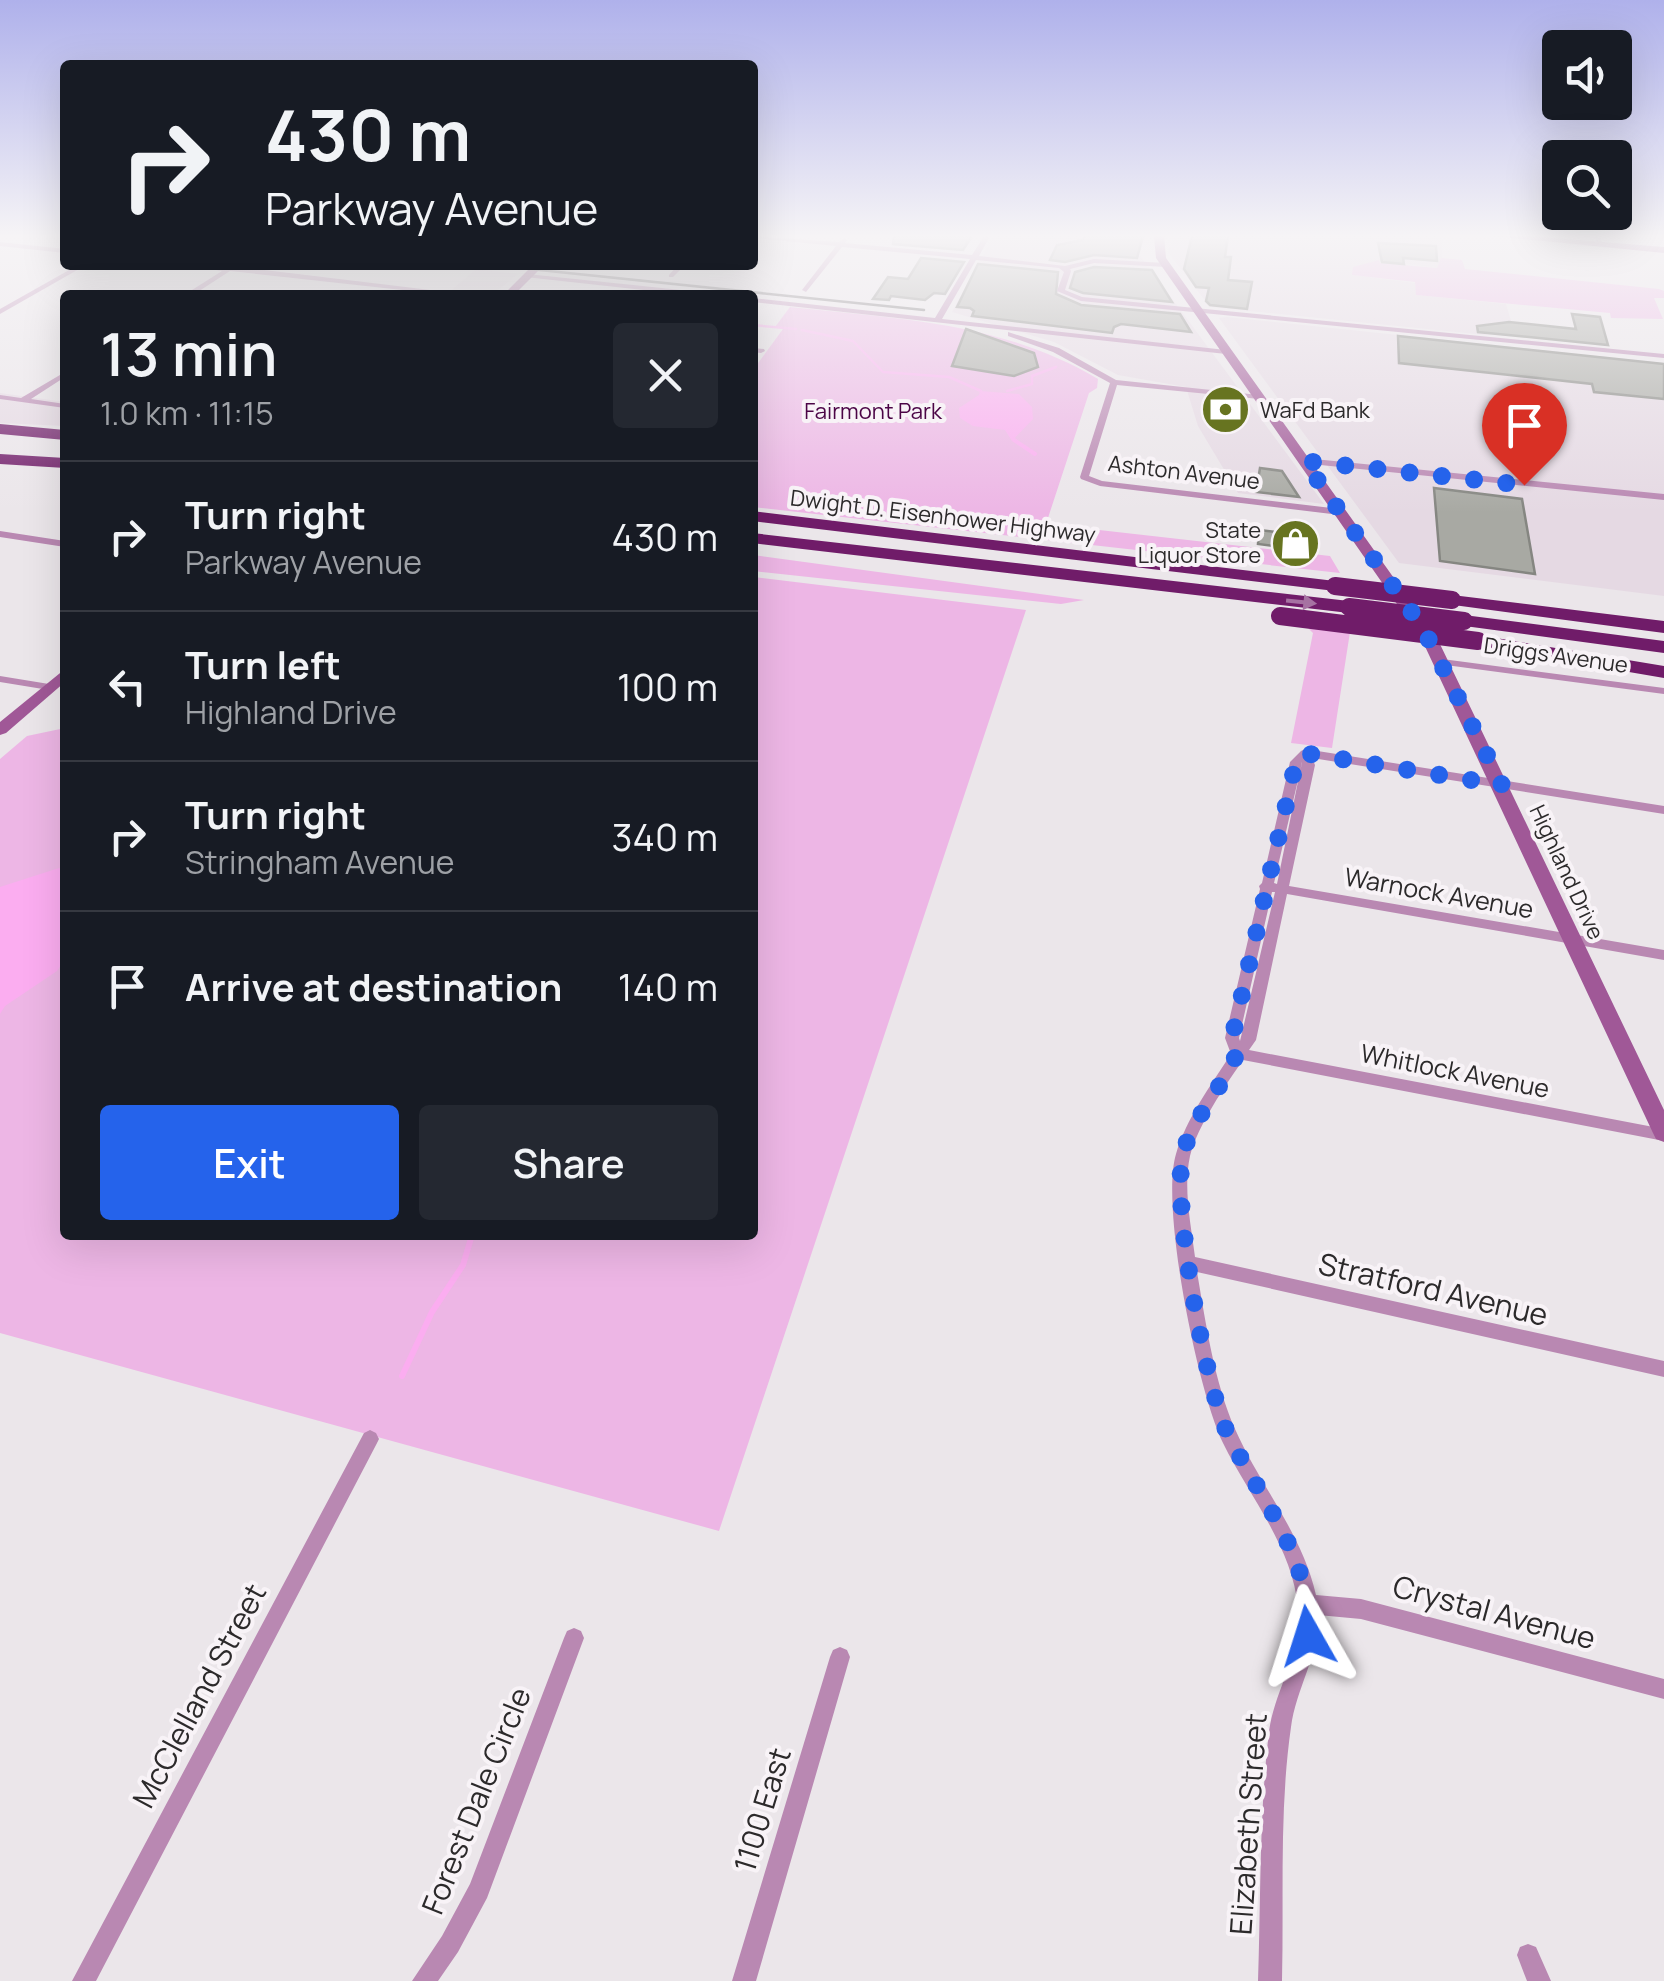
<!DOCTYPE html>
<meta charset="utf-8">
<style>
:root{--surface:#171b24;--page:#242831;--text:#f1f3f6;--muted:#9ea1a6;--line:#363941;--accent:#2563eb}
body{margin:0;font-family:Manrope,sans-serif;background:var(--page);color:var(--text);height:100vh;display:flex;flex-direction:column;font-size:38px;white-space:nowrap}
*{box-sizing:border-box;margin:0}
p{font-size:32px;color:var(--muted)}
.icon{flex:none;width:55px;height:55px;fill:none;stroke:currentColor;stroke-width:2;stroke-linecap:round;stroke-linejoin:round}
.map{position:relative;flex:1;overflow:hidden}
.side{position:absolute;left:60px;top:290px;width:698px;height:950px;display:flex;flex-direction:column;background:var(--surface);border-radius:10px;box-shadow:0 10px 40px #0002}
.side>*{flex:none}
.banner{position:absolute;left:60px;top:60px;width:698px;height:210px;border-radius:10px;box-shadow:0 10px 40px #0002;background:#171b24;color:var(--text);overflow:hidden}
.buttons{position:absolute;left:1542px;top:30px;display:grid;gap:20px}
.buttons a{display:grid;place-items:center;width:90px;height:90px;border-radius:10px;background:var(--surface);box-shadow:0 10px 40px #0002;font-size:50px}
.pin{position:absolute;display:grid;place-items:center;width:85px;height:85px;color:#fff;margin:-102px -42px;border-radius:50% 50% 50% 0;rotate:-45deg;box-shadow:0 0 10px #0007}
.pin .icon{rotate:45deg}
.me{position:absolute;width:110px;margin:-55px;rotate:354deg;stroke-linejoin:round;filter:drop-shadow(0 0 8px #0008)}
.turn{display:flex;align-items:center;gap:35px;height:210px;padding:0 40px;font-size:45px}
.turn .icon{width:130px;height:130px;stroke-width:2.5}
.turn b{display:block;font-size:70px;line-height:85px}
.round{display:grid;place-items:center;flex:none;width:105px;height:105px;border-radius:10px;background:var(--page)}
.head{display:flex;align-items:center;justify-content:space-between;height:170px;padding:0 40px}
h1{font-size:60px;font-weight:600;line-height:75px}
.primary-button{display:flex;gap:20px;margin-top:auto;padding:20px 40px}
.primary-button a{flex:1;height:115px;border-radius:10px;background:var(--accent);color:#fff;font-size:40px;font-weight:600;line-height:115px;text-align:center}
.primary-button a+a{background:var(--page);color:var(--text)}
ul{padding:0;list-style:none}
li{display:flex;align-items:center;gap:30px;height:150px;padding:0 40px;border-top:2px solid var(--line)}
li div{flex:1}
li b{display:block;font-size:38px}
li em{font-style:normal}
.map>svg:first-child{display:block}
</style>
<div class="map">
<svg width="1664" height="1981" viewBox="0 0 1664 1981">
<rect width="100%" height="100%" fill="#ebe6ea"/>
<path fill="#e5d9e3" d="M 993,236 L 1146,236 L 1139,254 L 1324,504 L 1238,493 L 1198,426 L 1186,387 L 1118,375 L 1054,342 L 952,312 Z
M 1173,236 L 1442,236 L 1442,264 L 1438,268 L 1379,260 L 1352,275 L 1415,283 L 1417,295 L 1506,304 L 1511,321 L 1485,335 L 1210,307 L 1168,252 Z
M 476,269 L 518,274 L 492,295 L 446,295 Z
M 1227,317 L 1664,363 L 1664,596 L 1399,563 L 1219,318 Z
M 0,393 L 65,402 L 65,426 L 0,423 Z"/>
<path fill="#edb6e5" d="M 1441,258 L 1462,260 L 1465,269 L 1659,289 L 1664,291 L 1664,298 L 1654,298 L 1663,319 L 1611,318 L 1610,313 L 1416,295 L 1415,282 L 1352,275 L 1353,267 L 1379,260 L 1380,263 L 1437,268 Z
M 790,307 C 898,319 1003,322 1098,379 L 1097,388 L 1089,393 L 1046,524 L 1330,556 L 1340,573 L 753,507 L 753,370 L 783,329 L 775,327 Z
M 753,555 L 1084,600 L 1061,604 L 753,571 Z
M 753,577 L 1026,610 L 719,1531 L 0,1333 L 0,759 L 27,736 L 65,728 L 65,1235 L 752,1235 Z
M 1308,628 L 1350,632 L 1332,748 L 1291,743 L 1313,633 Z"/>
<path fill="#fbadf0" d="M 980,391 L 1019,394 L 1032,407 L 1033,419 L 1012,441 L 1005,430 L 973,426 L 960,418 L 959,408 L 979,395 Z
M 59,868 L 65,871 L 65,959 L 57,971 L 5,1006 L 0,1014 L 0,887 Z"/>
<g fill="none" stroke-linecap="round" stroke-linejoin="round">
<path stroke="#fbadf0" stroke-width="2.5" d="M 752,325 L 796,329
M 802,330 L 853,341 L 883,372 L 949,377 L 981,391
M 1007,391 L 1032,384 L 1032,376 L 1056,367"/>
<path stroke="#fbadf0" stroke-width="4" d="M 1014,440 L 1035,454"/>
<path stroke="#fbadf0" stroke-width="6" d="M 402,1376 L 432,1312 L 463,1265 L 472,1235"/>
</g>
<path fill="#a8a9a3" stroke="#858681" stroke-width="2.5" d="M 894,236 L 972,236 L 963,250 L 893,244 Z
M 1084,236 L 1143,236 L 1137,258 L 1094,255 L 1065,262 L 1050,260 L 1057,245 L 1083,240 Z
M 1192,236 L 1228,236 L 1225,257 L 1231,257 L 1228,280 L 1252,282 L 1247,309 L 1210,305 L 1206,301 L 1209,288 L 1196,287 L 1184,269 Z
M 1378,243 L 1436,246 L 1437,261 L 1403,258 L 1404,264 L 1382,262 Z
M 921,258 L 964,262 L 945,294 L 934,293 L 925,300 L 891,296 L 889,300 L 873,299 L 888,277 L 908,279 Z
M 978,264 L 1058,272 L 1056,294 L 1081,305 L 1180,314 L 1191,332 L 1121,324 L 1114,327 L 1112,333 L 972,316 L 974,311 L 970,308 L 957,307 Z
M 1094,267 L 1152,270 L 1172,302 L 1083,293 L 1070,288 L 1075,272 Z
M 1572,314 L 1600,317 L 1608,345 L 1478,332 L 1477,326 L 1509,322 L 1576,329 Z
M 966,329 L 1034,353 L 1038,367 L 1014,376 L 952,366 Z
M 1398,336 L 1664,364 L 1664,399 L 1594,392 L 1592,384 L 1399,363 Z
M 1260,468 L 1282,471 L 1299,497 L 1256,492 Z
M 1434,488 L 1522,499 L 1535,574 L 1440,561 Z
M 1259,530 L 1317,537 L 1317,551 L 1258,544 Z"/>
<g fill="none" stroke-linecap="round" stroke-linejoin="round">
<path fill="#b988b2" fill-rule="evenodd" d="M 752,236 L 839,242 L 844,238 L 847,240 L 845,243 L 972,255 L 984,236 L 990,236 L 979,256 L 1065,266 L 1094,259 L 1166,263 L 1169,265 L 1166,267 L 1094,263 L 1070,269 L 1071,271 L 1065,290 L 1082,297 L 1664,354 L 1664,358 L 1081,301 L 1057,291 L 1064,272 L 1059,268 L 976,260 L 942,319 L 1226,350 L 1230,352 L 1226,354 L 752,302 L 752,298 L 935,318 L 970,259 L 842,247 L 806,292 L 802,290 L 836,246 L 754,238 Z
M 1594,236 L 1600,236 L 1601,242 L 1597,242 Z
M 0,242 L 65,249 L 65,253 L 0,246 Z
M 78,265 L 86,265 L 0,314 L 0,309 Z
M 187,265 L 231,266 L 472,295 L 448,295 L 230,271 L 193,295 L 184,295 L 222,271 Z
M 678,265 L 685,265 L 673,277 L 669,277 L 669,275 Z
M 527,274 L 710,293 L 714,295 L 689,295 L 525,277 Z
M 1008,332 L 1059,348 L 1116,380 L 1259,395 L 1263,397 L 1259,399 L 1117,385 L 1089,476 L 1102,481 L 1340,509 L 1345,512 L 1340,515 L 1100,486 L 1081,479 L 1080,477 L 1110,383 L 1053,352 L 1008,336 Z
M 752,348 L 764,349 L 765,351 L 761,353 L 752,352 Z
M 65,372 L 65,377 L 31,399 L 65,404 L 65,408 L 0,399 L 0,395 L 21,398 Z
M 1304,458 L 1664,494 L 1664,500 L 1301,463 L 1301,459 Z
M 0,531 L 65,541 L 65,547 L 0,537 Z
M 1442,659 L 1664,688 L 1664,694 L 1438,664 L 1437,662 Z
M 0,676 L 49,684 L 54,687 L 49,690 L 0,682 Z
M 1305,749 L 1664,806 L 1664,814 L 1312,758 L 1315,765 L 1289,886 L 1664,950 L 1664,960 L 1287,894 L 1256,1040 L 1249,1050 L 1664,1129 L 1664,1141 L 1243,1060 C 1225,1086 1198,1125 1190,1156 C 1183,1188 1191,1225 1195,1257 L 1664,1361 L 1664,1377 L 1197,1272 C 1206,1324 1214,1381 1235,1429 C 1260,1486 1302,1533 1316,1595 L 1361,1599 L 1664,1679 L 1664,1699 L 1361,1619 L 1318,1615 C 1320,1654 1296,1688 1291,1727 C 1279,1810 1284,1897 1282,1981 L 1258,1981 C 1261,1898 1259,1814 1269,1731 C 1275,1689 1303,1651 1298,1607 C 1292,1546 1249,1496 1223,1443 C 1198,1392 1160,1207 1176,1154 C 1186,1119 1211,1085 1231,1054 L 1225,1038 L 1260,889 L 1259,886 L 1262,883 L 1290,762 L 1301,751 ZM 1302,762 L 1277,884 L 1274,883 L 1302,763 ZM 1272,892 L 1275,892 L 1240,1041 L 1239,1038 Z
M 370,1430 L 376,1433 L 379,1439 L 376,1445 L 96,1981 L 72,1981 L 364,1433 Z
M 574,1628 L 581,1631 L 584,1638 L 487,1898 L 458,1952 L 438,1981 L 412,1981 L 442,1936 L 470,1884 L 564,1638 L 567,1631 Z
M 840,1647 L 847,1650 L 850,1657 L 756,1981 L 732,1981 L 830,1657 L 833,1650 Z
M 1528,1944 L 1536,1947 L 1551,1981 L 1527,1981 L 1517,1955 L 1520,1947 Z"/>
<path fill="#a05897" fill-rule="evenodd" d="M 1154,236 L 1164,236 L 1166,258 L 1438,640 L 1664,1110 L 1664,1142 L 1656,1139 L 1653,1133 L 1422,640 L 1156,258 Z
M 1493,236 L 1529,236 L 1664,247 L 1664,253 Z
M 533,265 L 544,265 L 514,295 L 503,295 Z
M 65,669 L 65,682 L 6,733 L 0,735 L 0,722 Z"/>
<path fill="#701c69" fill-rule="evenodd" d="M 0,424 L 65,430 L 65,440 L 0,434 Z
M 0,454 L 65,458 L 65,468 L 0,464 Z
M 752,511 L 1335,581 L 1344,586 L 1335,591 L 752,521 Z
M 752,533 L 1349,601 L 1358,607 L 1349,613 L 752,543 Z
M 1452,595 L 1664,621 L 1664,633 L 1446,604 L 1446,596 Z
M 1464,615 L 1664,641 L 1664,653 L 1457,625 L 1455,621 Z
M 1478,635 L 1664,666 L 1664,678 L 1471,645 L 1471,637 Z"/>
<path stroke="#726f71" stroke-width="2.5" d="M 491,265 L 924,310"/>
<path stroke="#701c69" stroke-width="18" d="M 1335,586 L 1452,600
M 1349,607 L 1464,621
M 1280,616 L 1478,641"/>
</g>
<defs><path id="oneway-solid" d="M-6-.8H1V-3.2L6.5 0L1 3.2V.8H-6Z" transform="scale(2.5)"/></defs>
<use fill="#a672a2" href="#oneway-solid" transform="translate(1301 602) rotate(6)"/>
<linearGradient id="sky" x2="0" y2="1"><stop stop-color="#afb1eb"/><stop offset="0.46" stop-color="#f6f4f6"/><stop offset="1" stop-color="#f6f4f6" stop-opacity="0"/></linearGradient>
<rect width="1664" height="513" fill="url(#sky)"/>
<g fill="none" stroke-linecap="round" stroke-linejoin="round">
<path stroke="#2563eb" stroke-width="18" stroke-dasharray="0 32.4" d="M 1308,1636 C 1314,1560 1258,1496 1227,1432 C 1206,1387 1171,1201 1183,1154 C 1192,1118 1223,1088 1237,1053 L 1232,1038 L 1296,762 L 1304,753 L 1502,785 L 1423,628 L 1304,461 L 1524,485"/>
</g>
<defs>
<symbol id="bank-disc" viewBox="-11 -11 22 22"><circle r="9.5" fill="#677420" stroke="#f8f3f7"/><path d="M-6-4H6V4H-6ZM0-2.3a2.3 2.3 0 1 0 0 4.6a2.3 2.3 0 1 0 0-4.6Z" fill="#fff"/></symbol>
<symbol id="shop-disc" viewBox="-11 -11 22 22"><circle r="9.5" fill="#677420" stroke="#f8f3f7"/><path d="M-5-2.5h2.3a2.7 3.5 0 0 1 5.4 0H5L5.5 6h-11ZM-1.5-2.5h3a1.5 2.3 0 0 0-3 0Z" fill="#fff"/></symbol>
</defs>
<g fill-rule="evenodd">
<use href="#bank-disc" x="1198" y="382" width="55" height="55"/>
<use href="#shop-disc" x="1268" y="516" width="55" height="55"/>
</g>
<g text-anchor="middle" stroke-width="8" stroke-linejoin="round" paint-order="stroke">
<g font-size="22" fill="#2c2a2b" stroke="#f8f3f7" text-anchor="start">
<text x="1260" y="418">WaFd Bank</text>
<text x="1261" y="538" text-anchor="end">State<tspan x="1261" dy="25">Liquor Store</tspan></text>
</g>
<g font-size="22" fill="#4b0546" stroke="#f8f3f7">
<text x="873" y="419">Fairmont Park</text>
</g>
<g font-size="22" fill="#2c2a2b" stroke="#f8f3f7">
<text transform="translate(1184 472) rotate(7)" y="8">Ashton Avenue</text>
<text transform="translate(943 516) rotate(7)" y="8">Dwight D. Eisenhower Highway</text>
<text transform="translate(1556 655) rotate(8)" y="8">Driggs Avenue</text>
<text transform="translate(1567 872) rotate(65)" y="8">Highland Drive</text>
</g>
<g font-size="25" fill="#2c2a2b" stroke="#f8f3f7">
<text transform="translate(1439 893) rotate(10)" y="9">Warnock Avenue</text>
<text transform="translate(1455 1071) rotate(11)" y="9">Whitlock Avenue</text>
</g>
<g font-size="30" fill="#2c2a2b" stroke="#f8f3f7">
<text transform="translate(1433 1290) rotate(13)" y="10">Stratford Avenue</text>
<text transform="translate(1494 1613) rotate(15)" y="10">Crystal Avenue</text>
<text transform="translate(200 1696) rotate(-62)" y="10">McClelland Street</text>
<text transform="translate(477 1801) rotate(-68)" y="10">Forest Dale Circle</text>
<text transform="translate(763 1810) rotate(-73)" y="10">1100 East</text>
<text transform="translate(1249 1824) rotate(-86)" y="10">Elizabeth Street</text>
</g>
</g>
</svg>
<div class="buttons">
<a><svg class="icon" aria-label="sound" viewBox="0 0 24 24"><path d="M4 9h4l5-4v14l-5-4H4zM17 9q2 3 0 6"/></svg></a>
<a><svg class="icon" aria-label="search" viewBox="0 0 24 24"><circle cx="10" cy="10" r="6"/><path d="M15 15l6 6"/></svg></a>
</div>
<div class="pin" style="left:1524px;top:485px;background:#d93025"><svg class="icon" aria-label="arrive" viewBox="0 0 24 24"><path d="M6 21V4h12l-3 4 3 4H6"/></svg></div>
<svg class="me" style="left:1308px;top:1636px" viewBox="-20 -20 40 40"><path d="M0-17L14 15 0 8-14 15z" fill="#2563eb" stroke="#fff" stroke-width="4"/></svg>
<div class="banner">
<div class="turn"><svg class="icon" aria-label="right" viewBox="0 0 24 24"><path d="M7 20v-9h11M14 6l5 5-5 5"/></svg><div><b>430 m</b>Parkway Avenue</div></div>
</div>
<section class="side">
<div class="head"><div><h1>13 min</h1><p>1.0 km · 11:15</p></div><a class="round"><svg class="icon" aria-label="close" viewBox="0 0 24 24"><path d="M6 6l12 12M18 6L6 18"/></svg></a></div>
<ul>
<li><svg class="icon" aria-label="right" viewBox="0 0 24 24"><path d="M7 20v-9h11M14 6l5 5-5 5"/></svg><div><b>Turn right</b><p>Parkway Avenue</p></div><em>430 m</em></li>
<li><svg class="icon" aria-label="left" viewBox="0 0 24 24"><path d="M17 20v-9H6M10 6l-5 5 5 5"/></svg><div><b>Turn left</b><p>Highland Drive</p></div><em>100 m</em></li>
<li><svg class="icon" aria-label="right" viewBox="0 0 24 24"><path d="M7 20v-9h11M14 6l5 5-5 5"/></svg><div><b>Turn right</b><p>Stringham Avenue</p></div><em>340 m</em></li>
<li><svg class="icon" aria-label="arrive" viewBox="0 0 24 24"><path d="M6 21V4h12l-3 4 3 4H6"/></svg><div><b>Arrive at destination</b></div><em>140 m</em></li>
</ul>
<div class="primary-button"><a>Exit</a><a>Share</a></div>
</section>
</div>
